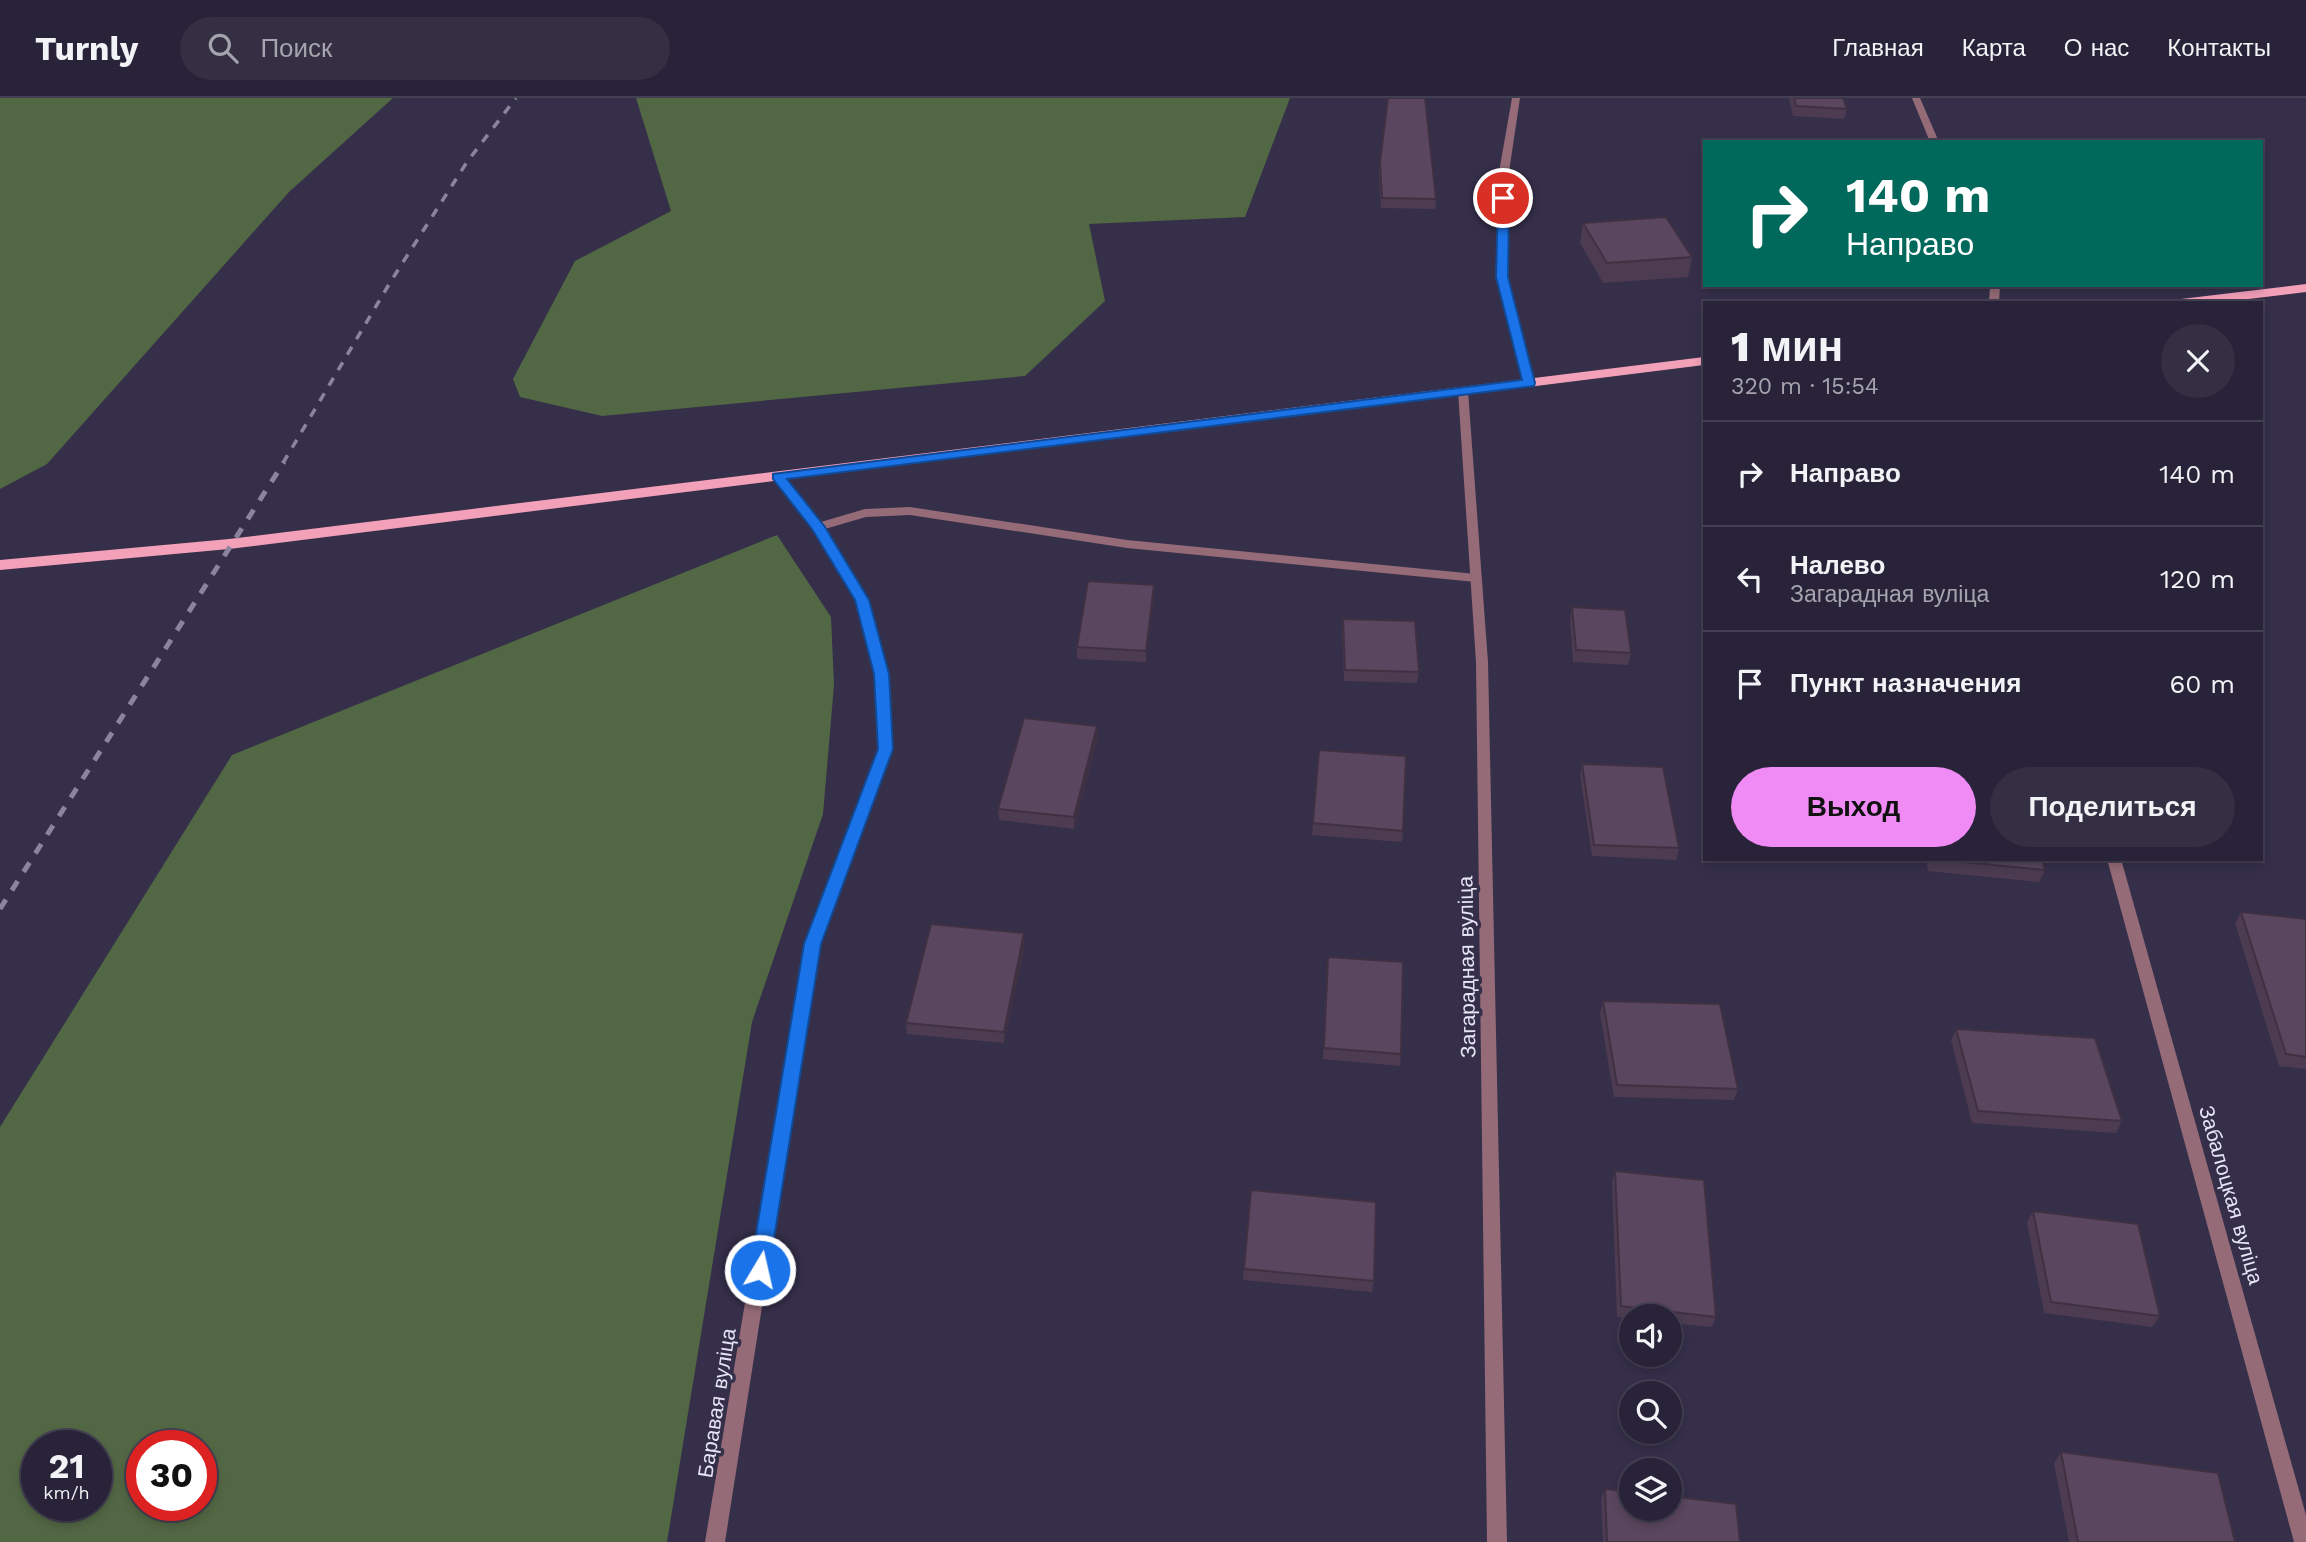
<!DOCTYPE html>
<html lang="ru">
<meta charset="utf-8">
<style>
:root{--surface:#282338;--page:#342f43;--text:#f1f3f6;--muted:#a5a4ae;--line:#444053;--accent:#f08bf5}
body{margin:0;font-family:"Work Sans",sans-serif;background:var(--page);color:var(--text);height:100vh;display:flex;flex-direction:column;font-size:26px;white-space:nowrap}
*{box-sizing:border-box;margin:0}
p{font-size:23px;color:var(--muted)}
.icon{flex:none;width:38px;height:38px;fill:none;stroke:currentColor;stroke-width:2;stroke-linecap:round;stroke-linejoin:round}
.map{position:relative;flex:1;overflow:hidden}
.sheet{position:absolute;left:1703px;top:203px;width:560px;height:560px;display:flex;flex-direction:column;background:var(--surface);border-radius:0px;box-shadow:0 4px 10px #0003,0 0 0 2px var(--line)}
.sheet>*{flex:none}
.top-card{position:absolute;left:1703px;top:42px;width:560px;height:147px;border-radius:0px;box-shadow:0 4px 10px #0003,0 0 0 2px var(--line);background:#00695c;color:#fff;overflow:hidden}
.controls{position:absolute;left:1619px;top:1206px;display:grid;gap:14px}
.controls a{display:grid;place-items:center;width:63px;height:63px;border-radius:50%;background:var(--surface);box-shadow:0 4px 10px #0003,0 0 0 2px var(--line);font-size:35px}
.speed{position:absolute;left:21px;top:1332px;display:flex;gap:14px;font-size:35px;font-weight:700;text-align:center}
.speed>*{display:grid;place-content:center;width:91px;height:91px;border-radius:50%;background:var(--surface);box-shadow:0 4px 10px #0003,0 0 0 2px var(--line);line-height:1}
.speed small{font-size:18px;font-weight:400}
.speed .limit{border:10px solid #d22;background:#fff;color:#111}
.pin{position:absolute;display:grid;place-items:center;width:60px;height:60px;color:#fff;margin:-30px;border:4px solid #fff;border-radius:50%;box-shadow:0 2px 7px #0007}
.me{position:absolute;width:77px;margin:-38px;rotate:9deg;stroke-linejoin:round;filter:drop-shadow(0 0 5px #0008)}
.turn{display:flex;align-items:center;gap:24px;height:147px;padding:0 28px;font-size:32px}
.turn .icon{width:91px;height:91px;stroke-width:2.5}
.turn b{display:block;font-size:49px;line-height:60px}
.round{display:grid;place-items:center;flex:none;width:74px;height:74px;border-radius:37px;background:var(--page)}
.summary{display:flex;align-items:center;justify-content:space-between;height:119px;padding:0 28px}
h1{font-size:42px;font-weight:800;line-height:52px}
.button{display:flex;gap:14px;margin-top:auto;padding:14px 28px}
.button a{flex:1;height:80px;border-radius:42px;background:var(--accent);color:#111;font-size:28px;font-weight:800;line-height:80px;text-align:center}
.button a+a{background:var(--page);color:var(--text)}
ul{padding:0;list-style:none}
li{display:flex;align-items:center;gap:21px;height:105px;padding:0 28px;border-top:2px solid var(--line)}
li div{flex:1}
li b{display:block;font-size:26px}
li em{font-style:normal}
header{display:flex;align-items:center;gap:42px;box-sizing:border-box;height:98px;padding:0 35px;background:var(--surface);border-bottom:2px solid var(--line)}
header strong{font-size:33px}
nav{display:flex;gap:38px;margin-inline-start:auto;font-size:24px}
.search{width:490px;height:63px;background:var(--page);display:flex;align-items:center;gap:18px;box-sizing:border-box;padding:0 24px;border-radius:38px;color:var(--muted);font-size:26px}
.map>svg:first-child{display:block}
</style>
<header>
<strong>Turnly</strong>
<div class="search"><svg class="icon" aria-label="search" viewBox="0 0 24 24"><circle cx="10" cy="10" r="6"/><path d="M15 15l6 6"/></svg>Поиск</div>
<nav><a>Главная</a><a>Карта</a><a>О нас</a><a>Контакты</a></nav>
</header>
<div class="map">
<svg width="2306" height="1444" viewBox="0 0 2306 1444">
<rect width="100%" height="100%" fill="#352f4a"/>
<path fill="#526744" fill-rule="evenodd" d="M 0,0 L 393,0 L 289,94 L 47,366 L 0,391 Z
M 636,0 L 1290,0 L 1245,119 L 1089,126 L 1105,203 L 1025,278 L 602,318 L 520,299 L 513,281 L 575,163 L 671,113 Z
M 777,437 L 831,519 L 834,587 L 823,716 L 752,924 L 667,1444 L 0,1444 L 0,1029 L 232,657 ZM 37,1348 L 96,1348 L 96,1407 L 37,1407 ZM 142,1348 L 201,1348 L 201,1407 L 142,1407 Z"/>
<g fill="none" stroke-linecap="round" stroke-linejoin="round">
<path fill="#946b77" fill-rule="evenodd" d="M 910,409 L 1127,442 L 1476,476 L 1482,480 L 1476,484 L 1127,450 L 910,417 L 866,419 L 818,433 L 812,429 L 814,426 L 865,411 Z"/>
<path fill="#946b77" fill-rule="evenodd" d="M 1512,0 L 1520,0 L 1509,74 L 1507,179 L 1534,285 L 1529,288 L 1524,285 L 1497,179 L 1499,74 Z
M 1912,0 L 1920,0 L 1939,44 L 1930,44 Z
M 1990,187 L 2000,187 L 1999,205 L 1989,205 Z
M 1463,290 L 1468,293 L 1488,564 L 1507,1444 L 1487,1444 L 1476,564 L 1458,293 Z
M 777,375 L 781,376 L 822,426 L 868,502 L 888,576 L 893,651 L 819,846 L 725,1444 L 705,1444 L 805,846 L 879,651 L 876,576 L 856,502 L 813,430 L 771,378 Z
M 2107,761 L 2121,761 L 2306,1417 L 2306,1444 L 2294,1444 Z"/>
<path fill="#f3a0b9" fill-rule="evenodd" d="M 2306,186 L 2306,194 L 2215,205 L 2175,205 L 2181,201 Z
M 1704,259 L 1704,267 L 229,451 L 0,472 L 0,462 L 229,441 Z"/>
<path stroke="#8a859c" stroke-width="3.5" stroke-dasharray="9 9" stroke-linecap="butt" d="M 283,365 L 391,183 L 467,64 L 516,0"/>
<path stroke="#8a859c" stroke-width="5" stroke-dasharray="11 11" stroke-linecap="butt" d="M 0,811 L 284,364"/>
</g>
<path fill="#4d3c51" d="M 1388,0 L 1436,101 L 1435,111 L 1381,110 L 1379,75 Z
M 1789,0 L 1843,0 L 1847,11 L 1844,21 L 1793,18 Z
M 1583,125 L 1692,159 L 1688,179 L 1603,185 L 1580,145 Z
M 1154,498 L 1146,564 L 1077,561 L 1077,549 Z
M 1572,509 L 1631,555 L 1628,567 L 1573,564 L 1570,520 Z
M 1343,521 L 1419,574 L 1417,585 L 1344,583 L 1342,532 Z
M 1098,639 L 1074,731 L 999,722 L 998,711 Z
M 1319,652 L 1403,733 L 1402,744 L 1312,737 Z
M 1582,666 L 1679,750 L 1676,762 L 1592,758 L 1580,677 Z
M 1926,761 L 2042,761 L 2045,772 L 2039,784 L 1928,773 Z
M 2241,814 L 2306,821 L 2306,971 L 2279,968 L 2235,825 Z
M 1025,846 L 1004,945 L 907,936 L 906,925 Z
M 1328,859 L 1401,956 L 1400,968 L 1323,961 Z
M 1603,903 L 1738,991 L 1734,1002 L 1614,999 L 1600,915 Z
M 1956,931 L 2122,1023 L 2116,1035 L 1972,1025 L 1951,942 Z
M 1615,1073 L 1716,1219 L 1712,1229 L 1670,1225 L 1670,1218 L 1631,1218 L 1631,1220 L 1617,1219 L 1612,1084 Z
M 1251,1092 L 1374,1183 L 1372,1194 L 1243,1182 Z
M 2033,1113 L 2160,1218 L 2152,1229 L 2044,1215 L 2027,1124 Z
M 2061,1354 L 2235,1444 L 2069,1444 L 2054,1365 Z
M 1605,1391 L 1740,1444 L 1603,1444 L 1601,1401 Z"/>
<path fill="#3f3142" d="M 1154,487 L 1154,498 L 1146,564 L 1146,553 Z
M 1097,628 L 1098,639 L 1074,731 L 1074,719 Z
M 1024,835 L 1025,846 L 1004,945 L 1004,934 Z"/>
<path fill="#5a465e" stroke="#3f3142" stroke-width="2" d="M 1388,0 L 1425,0 L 1436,101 L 1382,100 L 1380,64 Z
M 1794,0 L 1843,0 L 1847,11 L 1796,8 Z
M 1666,119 L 1692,159 L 1607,165 L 1583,125 Z
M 1088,483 L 1154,487 L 1146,553 L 1077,549 Z
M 1572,509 L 1625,512 L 1631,555 L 1576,552 Z
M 1343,521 L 1415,523 L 1419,574 L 1345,572 Z
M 1024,620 L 1097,628 L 1074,719 L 998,711 Z
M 1319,652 L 1406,658 L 1403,733 L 1313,725 Z
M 1582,666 L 1663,669 L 1679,750 L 1594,747 Z
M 1934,761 L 2042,761 L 2045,772 Z
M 2241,814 L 2306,821 L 2306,959 L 2286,956 Z
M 931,826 L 1024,835 L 1004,934 L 906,925 Z
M 1328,859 L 1403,864 L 1401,956 L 1324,950 Z
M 1603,903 L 1720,906 L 1738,991 L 1617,987 Z
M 1956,931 L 2095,940 L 2122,1023 L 1978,1013 Z
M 1615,1073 L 1704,1082 L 1716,1219 L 1621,1208 Z
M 1251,1092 L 1376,1104 L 1374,1183 L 1244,1171 Z
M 2033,1113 L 2138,1126 L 2160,1218 L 2051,1204 Z
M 2061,1354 L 2218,1375 L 2235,1444 L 2078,1444 Z
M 1605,1391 L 1631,1394 L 1631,1410 L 1670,1410 L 1670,1398 L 1736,1406 L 1740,1444 L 1607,1444 Z"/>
<path fill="#1a73e8" stroke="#114b97" stroke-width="2" d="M 1503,97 L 1509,100 L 1508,179 L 1535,285 L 1534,288 L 787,381 L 825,429 L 869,502 L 889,576 L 893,651 L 821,846 L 769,1172 L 766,1178 L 760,1181 L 753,1178 L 750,1172 L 804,846 L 878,651 L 874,576 L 855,502 L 812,431 L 773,381 L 773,376 L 1522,282 L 1496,179 L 1498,100 Z"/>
<g text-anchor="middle" stroke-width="7" stroke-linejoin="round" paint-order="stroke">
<g font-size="21" fill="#e7e4f6" stroke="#352f4a">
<text transform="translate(1467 869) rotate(-91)" y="7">Загарадная вуліца</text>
<text transform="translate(2231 1097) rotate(74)" y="7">Забалоцкая вуліца</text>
<text transform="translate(717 1305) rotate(-81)" y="7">Баравая вуліца</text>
</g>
</g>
</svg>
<div class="controls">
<a><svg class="icon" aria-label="sound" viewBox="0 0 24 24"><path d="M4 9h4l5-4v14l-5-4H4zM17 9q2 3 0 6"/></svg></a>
<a><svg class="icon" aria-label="search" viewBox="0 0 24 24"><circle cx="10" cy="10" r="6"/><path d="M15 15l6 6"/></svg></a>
<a><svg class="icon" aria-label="layers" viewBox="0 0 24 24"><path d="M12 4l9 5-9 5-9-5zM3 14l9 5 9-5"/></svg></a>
</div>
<div class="speed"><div>21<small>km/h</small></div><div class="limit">30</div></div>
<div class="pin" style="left:1503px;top:100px;background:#d93025"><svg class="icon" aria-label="arrive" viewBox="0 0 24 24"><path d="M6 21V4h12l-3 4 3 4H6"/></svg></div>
<svg class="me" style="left:760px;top:1172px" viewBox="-20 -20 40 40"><circle r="17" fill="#1a73e8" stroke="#fff" stroke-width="3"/><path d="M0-11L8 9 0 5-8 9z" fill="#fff"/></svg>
<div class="top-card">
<div class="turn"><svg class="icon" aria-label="right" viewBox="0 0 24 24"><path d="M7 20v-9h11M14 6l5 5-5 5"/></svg><div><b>140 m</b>Направо</div></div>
</div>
<section class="sheet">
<div class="summary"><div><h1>1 мин</h1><p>320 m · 15:54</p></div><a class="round"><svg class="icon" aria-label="close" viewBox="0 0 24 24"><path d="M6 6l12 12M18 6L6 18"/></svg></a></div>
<ul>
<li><svg class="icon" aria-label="right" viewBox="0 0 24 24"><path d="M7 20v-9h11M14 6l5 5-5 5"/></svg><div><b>Направо</b></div><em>140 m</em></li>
<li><svg class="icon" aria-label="left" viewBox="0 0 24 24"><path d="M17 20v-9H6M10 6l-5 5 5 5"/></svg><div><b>Налево</b><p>Загарадная вуліца</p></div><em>120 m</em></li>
<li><svg class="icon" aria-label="arrive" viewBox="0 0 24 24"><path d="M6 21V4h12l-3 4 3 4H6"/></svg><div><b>Пункт назначения</b></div><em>60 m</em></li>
</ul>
<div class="button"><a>Выход</a><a>Поделиться</a></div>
</section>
</div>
